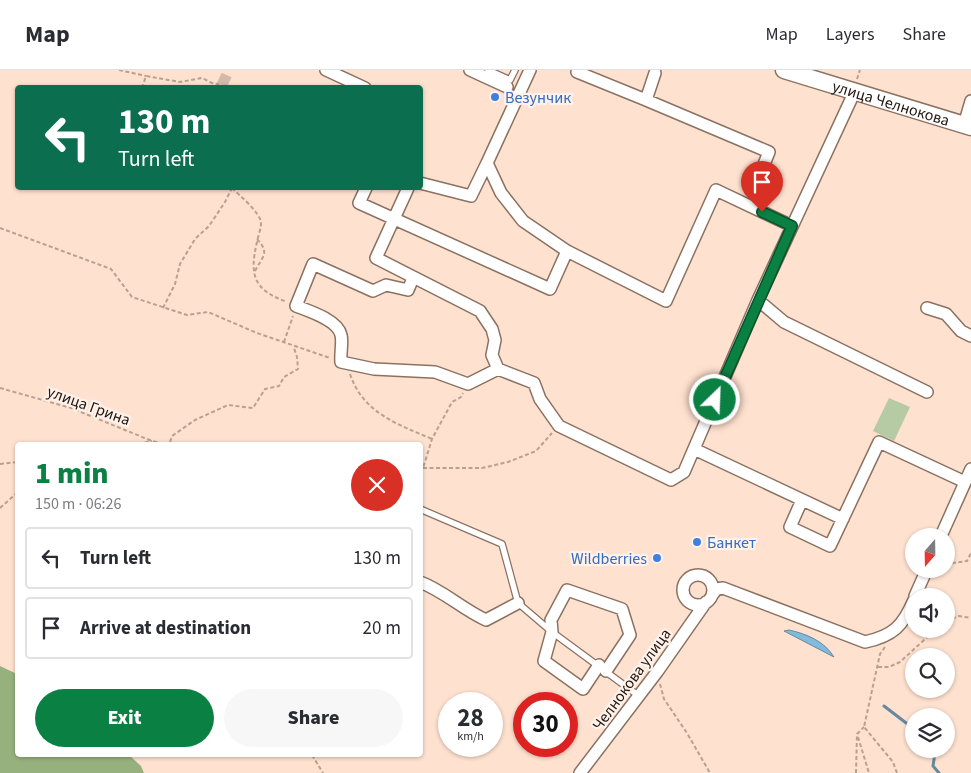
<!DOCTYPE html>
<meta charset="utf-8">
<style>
:root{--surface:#fff;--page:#f7f7f7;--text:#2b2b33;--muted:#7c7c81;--line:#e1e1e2;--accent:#0b8043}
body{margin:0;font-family:"Source Sans 3",sans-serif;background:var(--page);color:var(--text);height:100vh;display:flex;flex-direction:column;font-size:19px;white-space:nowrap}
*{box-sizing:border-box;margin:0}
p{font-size:16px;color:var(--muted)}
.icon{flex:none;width:28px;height:28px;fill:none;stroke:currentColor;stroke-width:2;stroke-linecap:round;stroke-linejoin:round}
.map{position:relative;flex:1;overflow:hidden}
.details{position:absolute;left:15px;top:372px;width:408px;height:315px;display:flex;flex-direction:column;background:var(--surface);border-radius:5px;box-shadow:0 1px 4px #0004}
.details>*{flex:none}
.hud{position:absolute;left:15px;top:15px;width:408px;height:105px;border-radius:5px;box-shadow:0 1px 4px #0004;background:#0b6e4f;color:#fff;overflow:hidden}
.needle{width:32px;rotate:200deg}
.buttons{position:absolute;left:905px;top:458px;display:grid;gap:10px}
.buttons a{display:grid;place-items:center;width:50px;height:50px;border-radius:50%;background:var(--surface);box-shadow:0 1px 4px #0004;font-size:25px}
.speed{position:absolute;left:438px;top:622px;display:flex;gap:10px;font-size:25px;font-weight:700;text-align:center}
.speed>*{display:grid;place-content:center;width:65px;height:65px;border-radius:50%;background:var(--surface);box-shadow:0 1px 4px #0004;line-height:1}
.speed small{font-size:12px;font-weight:400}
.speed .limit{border:8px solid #d22;background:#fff;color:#111}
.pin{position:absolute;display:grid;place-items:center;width:42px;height:42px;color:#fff;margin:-51px -21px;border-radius:50% 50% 50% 0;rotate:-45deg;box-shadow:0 0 5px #0007}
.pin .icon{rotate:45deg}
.me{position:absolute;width:55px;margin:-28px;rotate:24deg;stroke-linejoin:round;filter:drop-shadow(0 0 4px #0008)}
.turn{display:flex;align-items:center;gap:18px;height:105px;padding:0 20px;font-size:22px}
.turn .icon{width:65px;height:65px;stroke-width:2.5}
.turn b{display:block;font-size:35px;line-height:42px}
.round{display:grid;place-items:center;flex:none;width:52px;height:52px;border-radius:26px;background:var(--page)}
.overview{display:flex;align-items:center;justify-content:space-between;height:85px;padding:0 20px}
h1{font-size:30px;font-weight:800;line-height:38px;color:var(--accent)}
.cta{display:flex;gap:10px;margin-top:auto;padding:10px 20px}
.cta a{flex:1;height:58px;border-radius:30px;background:var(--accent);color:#fff;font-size:20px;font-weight:800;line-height:58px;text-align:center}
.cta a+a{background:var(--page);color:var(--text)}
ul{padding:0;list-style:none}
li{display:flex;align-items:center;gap:15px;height:62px;margin:0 10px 8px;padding:0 10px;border:2px solid var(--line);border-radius:5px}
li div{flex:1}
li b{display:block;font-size:19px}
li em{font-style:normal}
header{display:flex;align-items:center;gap:30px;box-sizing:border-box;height:70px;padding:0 25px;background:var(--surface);border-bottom:1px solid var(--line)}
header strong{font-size:24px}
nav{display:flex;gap:28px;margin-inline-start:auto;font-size:18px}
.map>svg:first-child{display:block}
</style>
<header>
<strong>Map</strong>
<nav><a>Map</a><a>Layers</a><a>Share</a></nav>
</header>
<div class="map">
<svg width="971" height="703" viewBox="0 0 971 703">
<rect width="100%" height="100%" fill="#ffe1cf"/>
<path fill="#b6caa4" d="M 889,328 L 910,337 L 894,371 L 873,361 Z"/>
<path fill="#96b17e" d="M 0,596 L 17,604 L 18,685 L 129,685 L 141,696 L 144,703 L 0,703 Z"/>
<path fill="#82badc" stroke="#65899f" d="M 789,560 C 807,564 824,571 834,587 L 784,561 Z"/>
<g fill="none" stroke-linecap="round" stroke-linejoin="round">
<path stroke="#65899f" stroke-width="3" d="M 884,636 L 914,659
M 929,679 L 935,683 L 933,696 L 939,703"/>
<path stroke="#d3b9a9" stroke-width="11" stroke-dasharray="11 5.5" stroke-linecap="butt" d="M 222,15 L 229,0"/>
<defs>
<path id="service" d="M 488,0 L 510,10 L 515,0
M 420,439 L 502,474 L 518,533 L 552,562 L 639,626"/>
<path id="minor" d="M 326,0 L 365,18
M 470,0 L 507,17
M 530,0 L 487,93 L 501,123 L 523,151 L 567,181 L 666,231 L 716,120 L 792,156
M 577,2 L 646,30
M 655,3 L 646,30 L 769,82 L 758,109
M 964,55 L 971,31
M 420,113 L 471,126 L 487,93
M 366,118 L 359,133 L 550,219 L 567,181
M 408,118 L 376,188 L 480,241 L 492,259 L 495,270 L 492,285 L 498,299
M 413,208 L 408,220 L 386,215 L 373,221 L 313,194 L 296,236 C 309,241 338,250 341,265 C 343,272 340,284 341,292 L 374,299 L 435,302 L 468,314 L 498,299 L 534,313 L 540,329 L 559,356 L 671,410 L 684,402 L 758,230 L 854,23
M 758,230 L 784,252 L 927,322
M 927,238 L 946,244 L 961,261 L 971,266
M 694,379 L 843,449
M 802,430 L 790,457 L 830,476 L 879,372 L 965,412
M 941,466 L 971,399
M683 520a15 15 0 1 1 30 0a15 15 0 1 1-30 0Z
M 420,512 C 444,521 462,539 486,550 L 518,533
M 712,525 L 717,519 L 723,518 L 865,572 C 893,566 903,556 914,530
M 915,526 L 927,499
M 599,595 L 583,619 L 544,591 L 552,562 L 551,550 L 567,520 L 622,539 L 630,565 L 606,601
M 580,703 L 657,602 L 706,532"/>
<g id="secondary">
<path id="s1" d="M 784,0 L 971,57"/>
</g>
</defs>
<use href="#service" stroke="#8b7161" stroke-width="8"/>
<use href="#minor" stroke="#8b7161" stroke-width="14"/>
<use href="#secondary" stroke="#8b7161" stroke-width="19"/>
<path stroke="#b9a192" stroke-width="2" stroke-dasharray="4 2.5" stroke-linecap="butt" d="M 119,0 L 146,6
M 857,9 L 860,0
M 142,18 L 146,6 L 180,12 L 202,8 L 212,13 L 222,15
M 232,118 C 239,125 261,143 261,153 C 261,159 258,166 257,172 C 249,206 254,220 287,232
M 0,158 L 111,199 L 132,227 L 187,245 L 208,242 L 257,263 L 330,288
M 255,201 C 263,186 270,183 257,169
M 163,238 L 175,214 L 180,194 L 195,169 L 209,156 L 225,132 L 232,118
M 284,272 L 293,246
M 350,304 C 363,343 397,354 432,369
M 0,318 L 71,338 L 152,371 L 169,375 L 172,366 L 195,350 L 228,335 L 253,338 L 265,319 L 279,316 L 284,307 L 298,299 L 297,287 L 294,278
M 132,375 L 152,371
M 0,394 L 18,392
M 423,398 L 482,398 L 508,392 L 536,381 L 552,363
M 420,402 L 423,398 L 432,369 L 452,332 L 461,327 L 463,323
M 0,438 L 18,422
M 946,490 L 953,493 L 967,491 L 971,483
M 946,551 L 959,546 L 971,548
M 885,577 L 880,584 L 864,657 L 893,692 L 897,703
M 878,597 L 889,597 L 900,592 L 936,559
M 660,614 L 664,629 L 687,663 L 710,703
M 858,667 L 869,703
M 312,685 L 323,703
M 856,703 L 857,664 L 864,657"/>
<use href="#service" stroke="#fff" stroke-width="5.5"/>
<use href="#minor" stroke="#fff" stroke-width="11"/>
<use href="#secondary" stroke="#fff" stroke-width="16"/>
</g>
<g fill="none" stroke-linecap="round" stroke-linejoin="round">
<defs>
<path id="route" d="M 715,330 L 792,156 L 762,142"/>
</defs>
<use href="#route" stroke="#07532c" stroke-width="12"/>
<use href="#route" stroke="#0b8043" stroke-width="9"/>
</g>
<g fill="#3f7fe0" stroke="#fff2eb" stroke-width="2">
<circle cx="495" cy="27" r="5"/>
<circle cx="697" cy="472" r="5"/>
<circle cx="657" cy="488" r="5"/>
</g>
<g text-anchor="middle" stroke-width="4.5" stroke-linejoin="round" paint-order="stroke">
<g font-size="16" fill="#366cbe" stroke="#fff2eb" text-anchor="start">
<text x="505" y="33">Везунчик</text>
<text x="707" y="478">Банкет</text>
<text x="647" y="494" text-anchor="end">Wildberries</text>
</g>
<g font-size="16" fill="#211710" stroke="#fff2eb">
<text dy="6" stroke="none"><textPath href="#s1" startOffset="112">улица Челнокова</textPath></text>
<text transform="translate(89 335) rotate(20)" y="6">улица Грина</text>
<text transform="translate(631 609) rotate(-54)" y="6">Челнокова улица</text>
</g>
</g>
</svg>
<div class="buttons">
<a><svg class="needle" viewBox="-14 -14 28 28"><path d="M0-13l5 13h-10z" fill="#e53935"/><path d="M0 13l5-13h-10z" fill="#7c7c81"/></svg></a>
<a><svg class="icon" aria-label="sound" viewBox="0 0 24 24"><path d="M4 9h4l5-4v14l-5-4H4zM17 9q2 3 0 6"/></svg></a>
<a><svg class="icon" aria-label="search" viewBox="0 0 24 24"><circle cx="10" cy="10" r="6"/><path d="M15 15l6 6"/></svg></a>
<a><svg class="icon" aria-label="layers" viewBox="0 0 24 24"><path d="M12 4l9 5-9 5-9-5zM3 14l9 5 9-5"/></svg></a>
</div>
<div class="speed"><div>28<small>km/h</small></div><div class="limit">30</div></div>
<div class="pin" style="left:762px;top:142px;background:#d93025"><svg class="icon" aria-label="arrive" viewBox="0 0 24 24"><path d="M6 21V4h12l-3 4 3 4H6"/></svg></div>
<svg class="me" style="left:715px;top:330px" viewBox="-20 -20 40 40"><circle r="17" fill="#0b8043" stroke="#fff" stroke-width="3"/><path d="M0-11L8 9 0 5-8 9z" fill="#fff"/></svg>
<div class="hud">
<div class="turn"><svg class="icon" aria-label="left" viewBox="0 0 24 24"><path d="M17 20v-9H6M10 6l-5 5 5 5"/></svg><div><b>130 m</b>Turn left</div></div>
</div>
<section class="details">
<div class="overview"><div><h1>1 min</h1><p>150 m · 06:26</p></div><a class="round" style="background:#d93025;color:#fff"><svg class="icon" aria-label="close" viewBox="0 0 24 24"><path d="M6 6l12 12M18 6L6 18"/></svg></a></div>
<ul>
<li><svg class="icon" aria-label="left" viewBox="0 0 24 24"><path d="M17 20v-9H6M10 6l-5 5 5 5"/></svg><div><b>Turn left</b></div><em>130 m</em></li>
<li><svg class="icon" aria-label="arrive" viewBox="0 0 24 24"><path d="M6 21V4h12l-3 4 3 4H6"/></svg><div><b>Arrive at destination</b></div><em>20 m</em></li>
</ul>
<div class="cta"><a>Exit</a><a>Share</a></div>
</section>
</div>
